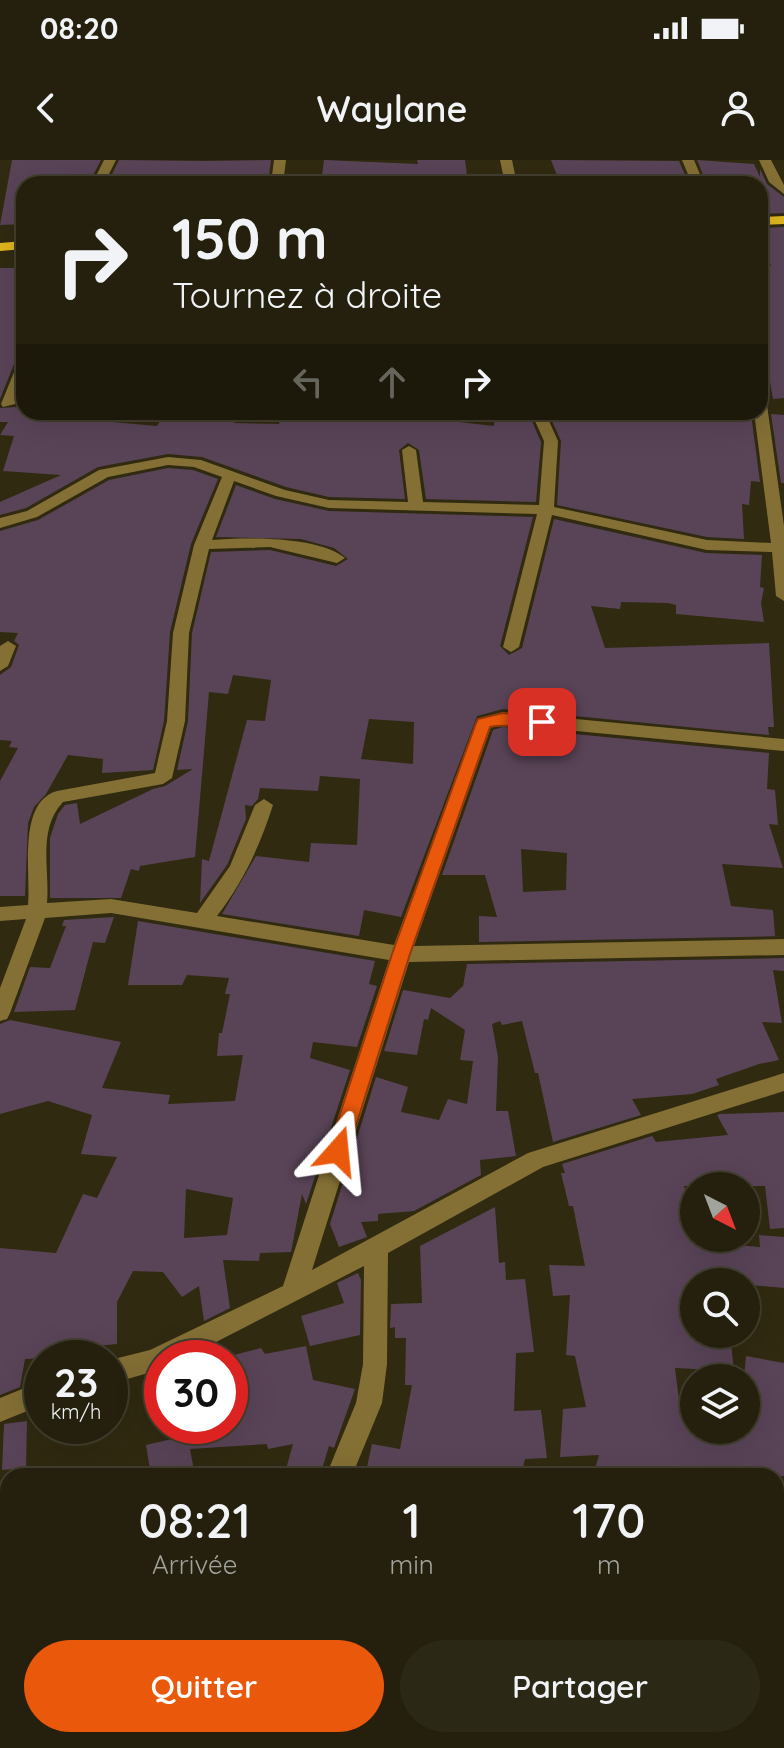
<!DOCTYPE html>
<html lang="fr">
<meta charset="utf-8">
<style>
:root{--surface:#24200d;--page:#2c2816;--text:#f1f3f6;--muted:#a3a39d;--line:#413e2e;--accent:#ea580c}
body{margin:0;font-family:Quicksand,sans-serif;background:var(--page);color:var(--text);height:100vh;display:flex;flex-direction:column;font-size:30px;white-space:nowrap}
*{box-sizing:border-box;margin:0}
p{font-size:26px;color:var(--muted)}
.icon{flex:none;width:44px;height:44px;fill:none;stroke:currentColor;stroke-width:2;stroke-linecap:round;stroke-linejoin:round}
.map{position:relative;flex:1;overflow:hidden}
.details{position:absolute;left:0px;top:1308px;width:784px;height:280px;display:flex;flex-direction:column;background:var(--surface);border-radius:24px 24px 0 0;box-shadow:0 8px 32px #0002,0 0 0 2px var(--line)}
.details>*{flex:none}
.hud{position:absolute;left:16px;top:16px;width:752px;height:244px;border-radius:24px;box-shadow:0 8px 32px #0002,0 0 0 2px var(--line);background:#24200d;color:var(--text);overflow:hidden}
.needle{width:52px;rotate:138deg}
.tools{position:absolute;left:680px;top:1012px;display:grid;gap:16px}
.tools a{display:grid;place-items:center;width:80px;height:80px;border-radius:50%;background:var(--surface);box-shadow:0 8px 32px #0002,0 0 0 2px var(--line);font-size:40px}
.speed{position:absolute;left:24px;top:1180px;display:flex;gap:16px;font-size:40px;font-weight:700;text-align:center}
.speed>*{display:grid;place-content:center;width:104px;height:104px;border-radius:50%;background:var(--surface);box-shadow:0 8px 32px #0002,0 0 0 2px var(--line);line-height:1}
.speed small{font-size:20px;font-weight:400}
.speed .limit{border:12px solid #d22;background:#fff;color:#111}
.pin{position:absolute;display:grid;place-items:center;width:68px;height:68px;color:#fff;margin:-34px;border-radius:16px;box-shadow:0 4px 12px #0006}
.me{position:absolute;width:88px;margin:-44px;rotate:18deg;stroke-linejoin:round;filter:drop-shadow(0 0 6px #0008)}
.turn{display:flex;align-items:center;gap:28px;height:168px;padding:0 24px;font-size:36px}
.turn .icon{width:104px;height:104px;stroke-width:2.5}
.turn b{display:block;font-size:56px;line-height:68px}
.lanes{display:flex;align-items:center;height:76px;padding:0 24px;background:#0003;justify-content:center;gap:40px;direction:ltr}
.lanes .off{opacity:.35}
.eta{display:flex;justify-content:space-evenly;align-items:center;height:136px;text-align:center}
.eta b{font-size:48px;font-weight:600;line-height:56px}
.primary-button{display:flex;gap:16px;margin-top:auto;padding:16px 24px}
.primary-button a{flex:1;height:92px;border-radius:48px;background:var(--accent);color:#fff;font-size:32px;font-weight:600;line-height:92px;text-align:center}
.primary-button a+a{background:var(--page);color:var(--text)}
.status{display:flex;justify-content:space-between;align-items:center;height:56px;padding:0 40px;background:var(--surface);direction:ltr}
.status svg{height:22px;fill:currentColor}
header{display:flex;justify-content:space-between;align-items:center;height:104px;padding:0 24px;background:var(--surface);font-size:36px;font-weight:600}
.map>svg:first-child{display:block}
</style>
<div class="status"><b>08:20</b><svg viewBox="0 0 49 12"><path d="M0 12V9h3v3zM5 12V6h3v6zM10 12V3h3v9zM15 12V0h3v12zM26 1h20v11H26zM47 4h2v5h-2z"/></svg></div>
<header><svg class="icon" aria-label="back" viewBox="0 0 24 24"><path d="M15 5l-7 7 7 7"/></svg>Waylane<svg class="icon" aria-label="person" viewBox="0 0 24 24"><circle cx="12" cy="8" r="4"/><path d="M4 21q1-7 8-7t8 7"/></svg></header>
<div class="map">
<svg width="784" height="1588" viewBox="0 0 784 1588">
<rect width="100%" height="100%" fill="#302a11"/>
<path fill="#594457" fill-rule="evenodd" d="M 12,0 L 101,0 L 89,23 L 24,24 L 24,64 L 0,65 Z
M 119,0 L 203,1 L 271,0 L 268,23 L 263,24 L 111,24 L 108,22 Z
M 324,0 L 418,4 L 417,0 L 465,0 L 468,24 L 321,24 Z
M 551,0 L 679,1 L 689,24 L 560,23 Z
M 697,0 L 754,4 L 760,17 L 760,9 L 767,24 L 784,37 L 784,53 L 760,54 L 760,24 L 707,24 Z
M 784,67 L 784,238 L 773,239 L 760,164 L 760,159 L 767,159 L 764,106 L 771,106 L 760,79 L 760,68 Z
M 0,108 L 24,108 L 24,194 L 14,204 L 0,239 Z
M 24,231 L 24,252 L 116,253 L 112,262 L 157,266 L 166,252 L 237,252 L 234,263 L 279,264 L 282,252 L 452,252 L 450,261 L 494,266 L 496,252 L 528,252 L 541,282 L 536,342 L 426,339 L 419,290 L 408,283 L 399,290 L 405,339 L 329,337 L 286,327 L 202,297 L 168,294 L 98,307 L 26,348 L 0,355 L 0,342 L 61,315 L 3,311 L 14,276 L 0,275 L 8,262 L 0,262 L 0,248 L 16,247 Z
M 548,252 L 751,254 L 760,322 L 751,321 L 749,345 L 742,344 L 744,379 L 707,377 L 557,345 L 561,281 Z
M 771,254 L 784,255 L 784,323 L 781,323 Z
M 168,308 L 193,310 L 218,319 L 191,384 L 170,472 L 164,561 L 153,610 L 102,613 L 103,599 L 68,595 L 46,634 L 34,647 L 28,663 L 25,736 L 0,736 L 0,621 L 18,588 L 9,587 L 12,581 L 0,580 L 0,515 L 11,507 L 19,485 L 14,481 L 18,473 L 0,472 L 0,371 L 38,360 L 109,320 Z
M 236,325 L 275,339 L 329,351 L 533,357 L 500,486 L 509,495 L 522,488 L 554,359 L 706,393 L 762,395 L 760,427 L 764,428 L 761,443 L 764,462 L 676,454 L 676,445 L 668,443 L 621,442 L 620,449 L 591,446 L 605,488 L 769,483 L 774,567 L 768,567 L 769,575 L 503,549 L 477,556 L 401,757 L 364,750 L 359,776 L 222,754 L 256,696 L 309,702 L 311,683 L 357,685 L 360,619 L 320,616 L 318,631 L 260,628 L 258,639 L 252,646 L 245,645 L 246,659 L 227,705 L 200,743 L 202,699 L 209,701 L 247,560 L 265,561 L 271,520 L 233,515 L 228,534 L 209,532 L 195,697 L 140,706 L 139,711 L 131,709 L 121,738 L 50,738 L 50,678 L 58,654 L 65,645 L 77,643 L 80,664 L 153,629 L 165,626 L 193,609 L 177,610 L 188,561 L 192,473 L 211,392 L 270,390 L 336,406 L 348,399 L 334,388 L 301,379 L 216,377 ZM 369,559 L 414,562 L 413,604 L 361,599 Z
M 503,567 L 769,593 L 767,629 L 775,630 L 778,665 L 769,664 L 783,708 L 722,704 L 731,746 L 773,750 L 775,776 L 784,776 L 479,782 L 479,756 L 497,757 L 485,715 L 442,715 L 493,570 ZM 521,689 L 567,693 L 566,730 L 523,732 Z
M 114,757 L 105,783 L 93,782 L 75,850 L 14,852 L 30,807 L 50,808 L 66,766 L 62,766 L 64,760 Z
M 138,761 L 375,801 L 369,824 L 377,826 L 357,887 L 313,882 L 310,898 L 350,910 L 306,1044 L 302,1034 L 291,1092 L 260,1093 L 259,1101 L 223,1100 L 230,1148 L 204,1161 L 199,1126 L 182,1137 L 163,1112 L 133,1111 L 117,1142 L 117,1184 L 95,1186 L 94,1196 L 25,1199 L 20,1227 L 0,1235 L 0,1088 L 56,1093 L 83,1034 L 97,1038 L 117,997 L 81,994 L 92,955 L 48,941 L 0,954 L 0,864 L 10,860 L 121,882 L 102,928 L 170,935 L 168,944 L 235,941 L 243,895 L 217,896 L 219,873 L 222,873 L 230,834 L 225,834 L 229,818 L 187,815 L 182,825 L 128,825 ZM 186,1029 L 233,1038 L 227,1075 L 184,1078 Z
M 784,798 L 784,811 L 773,810 L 782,863 L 762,862 L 779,900 L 759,904 L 716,919 L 719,925 L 692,934 L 632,939 L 641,955 L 553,982 L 538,913 L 535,913 L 522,861 L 502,865 L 500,861 L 492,864 L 498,897 L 496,951 L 508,951 L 516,996 L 480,1000 L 481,1015 L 414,1051 L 378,1054 L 378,1061 L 361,1062 L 367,1077 L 339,1087 L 330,1064 L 376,917 L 408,927 L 401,952 L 439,960 L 448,939 L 467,944 L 473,901 L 460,900 L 465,870 L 431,848 L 428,860 L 424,859 L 417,895 L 384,891 L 403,830 L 450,838 L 463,826 L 467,804 Z
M 784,952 L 784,1068 L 770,1069 L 765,1026 L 684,1026 L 694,1060 L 694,1078 L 699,1078 L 700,1082 L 760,1087 L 759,1075 L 784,1077 L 784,1128 L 694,1120 L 694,1174 L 730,1174 L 734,1211 L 675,1208 L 681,1256 L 689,1257 L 688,1270 L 746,1270 L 749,1227 L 746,1226 L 744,1218 L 746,1196 L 784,1203 L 784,1316 L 593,1316 L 599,1295 L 560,1297 L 563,1249 L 586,1247 L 575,1196 L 566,1195 L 570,1135 L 553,1136 L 549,1105 L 585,1106 L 573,1046 L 569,1046 L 561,1013 L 565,1013 L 562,1004 L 652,976 L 656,982 L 728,975 L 717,955 L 720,954 Z
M 495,1047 L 499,1103 L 505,1102 L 506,1120 L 525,1119 L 534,1192 L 516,1193 L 514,1251 L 541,1250 L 547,1298 L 525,1299 L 521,1316 L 365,1316 L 372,1284 L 400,1289 L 412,1225 L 405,1225 L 406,1178 L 395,1178 L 395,1167 L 390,1168 L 391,1144 L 422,1143 L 420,1086 Z
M 358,1113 L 361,1120 L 360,1175 L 310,1186 L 301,1156 L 344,1143 L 337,1123 Z
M 306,1186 L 313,1220 L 355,1229 L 334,1288 L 329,1286 L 320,1316 L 284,1316 L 293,1284 L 268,1289 L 267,1284 L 190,1289 L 195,1316 L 151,1316 L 146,1285 L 215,1269 L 215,1266 L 230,1266 L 230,1196 L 261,1188 L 265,1194 Z
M 27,1261 L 26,1308 L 2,1310 L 4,1264 Z"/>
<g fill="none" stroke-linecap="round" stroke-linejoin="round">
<path fill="#847035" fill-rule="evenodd" d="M 104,0 L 116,0 L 104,24 L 92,24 Z
M 274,0 L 286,0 L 283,24 L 271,24 Z
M 500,0 L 512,0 L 517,24 L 505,24 Z
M 682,0 L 694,0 L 704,24 L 692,24 Z
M 759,0 L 771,0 L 784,25 L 784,34 L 769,22 Z
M 24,201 L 24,221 L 15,244 L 3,247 L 1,244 L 17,205 Z
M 760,241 L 767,245 L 784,366 L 784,441 L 776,436 L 772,392 L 707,390 L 552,355 L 519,487 L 511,492 L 503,487 L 537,354 L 329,348 L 276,336 L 234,321 L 212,380 C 245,377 319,376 345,398 L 337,403 L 270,387 L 209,389 L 189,473 L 185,561 L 172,618 L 163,624 L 63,642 C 37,670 50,709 47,743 L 111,739 L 197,753 L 230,706 L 255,645 L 264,639 L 273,645 C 260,686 243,722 217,756 L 394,785 L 478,559 L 503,552 L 784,579 L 784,591 L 503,564 L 491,567 L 414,786 L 784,779 L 784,795 L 409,802 L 312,1110 L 528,993 L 784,913 L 784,931 L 543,1007 L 388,1093 L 387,1204 L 382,1243 L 356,1306 L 355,1316 L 329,1316 L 330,1306 L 356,1243 L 363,1204 L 364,1106 L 185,1198 L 162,1198 L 162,1209 L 110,1224 L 110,1200 L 150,1190 L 283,1126 L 389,800 L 111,753 L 45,758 L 10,853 L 7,859 L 0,861 L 0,828 L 26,759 L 0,761 L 0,747 L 28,745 C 31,714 17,642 57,631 L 155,613 L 167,561 L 173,473 L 194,385 L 222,317 L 194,307 L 168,305 L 108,317 L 37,357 L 0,368 L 0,358 L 27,351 L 99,310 L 168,297 L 201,300 L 285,330 L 329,340 L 408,342 L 402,290 L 409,286 L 416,290 L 423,342 L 539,345 L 544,281 L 531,252 L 545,252 L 558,281 L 554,347 L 707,380 L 771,383 L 754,252 L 760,252 Z
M 8,481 L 16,486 L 8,506 L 0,511 L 0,486 Z
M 42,1221 L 42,1245 L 0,1262 L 0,1238 Z
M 776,1390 L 784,1392 L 784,1418 L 776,1416 Z
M 571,1580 L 599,1580 L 598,1588 L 570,1588 Z"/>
<path fill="#dfb51f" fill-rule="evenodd" d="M 784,56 L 784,64 L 760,65 L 760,57 Z
M 24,81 L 24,89 L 0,91 L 0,83 Z"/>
</g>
<path fill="#ea580c" stroke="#983908" stroke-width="2" d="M 503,553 L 542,557 L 550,562 C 538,573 508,562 490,567 L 410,794 L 348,991 L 345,997 L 338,999 L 331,997 L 328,991 L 392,794 L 476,563 L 478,559 Z"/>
</svg>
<div class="tools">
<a><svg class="needle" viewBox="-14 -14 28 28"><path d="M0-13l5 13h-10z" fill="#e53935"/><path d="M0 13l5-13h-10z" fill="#a3a39d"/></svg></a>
<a><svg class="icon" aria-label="search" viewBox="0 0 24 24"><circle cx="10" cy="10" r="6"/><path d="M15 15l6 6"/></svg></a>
<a><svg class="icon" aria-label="layers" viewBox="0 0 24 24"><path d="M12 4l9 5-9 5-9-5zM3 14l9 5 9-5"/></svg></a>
</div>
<div class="speed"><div>23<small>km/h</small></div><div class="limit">30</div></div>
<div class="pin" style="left:542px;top:562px;background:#d93025"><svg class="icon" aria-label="arrive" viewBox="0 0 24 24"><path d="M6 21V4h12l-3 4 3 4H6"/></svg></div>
<svg class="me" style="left:338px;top:991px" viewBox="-20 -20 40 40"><path d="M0-17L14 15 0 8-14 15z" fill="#ea580c" stroke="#fff" stroke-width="4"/></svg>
<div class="hud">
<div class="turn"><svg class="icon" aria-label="right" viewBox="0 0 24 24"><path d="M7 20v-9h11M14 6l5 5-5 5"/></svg><div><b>150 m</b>Tournez à droite</div></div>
<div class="lanes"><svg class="icon off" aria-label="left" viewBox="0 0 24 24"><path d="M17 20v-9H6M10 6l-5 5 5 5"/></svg><svg class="icon off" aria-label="ahead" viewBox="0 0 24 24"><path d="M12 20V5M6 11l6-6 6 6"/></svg><svg class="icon" aria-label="right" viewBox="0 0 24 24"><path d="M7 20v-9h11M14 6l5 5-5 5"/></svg></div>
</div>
<section class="details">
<div class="eta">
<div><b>08:21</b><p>Arrivée</p></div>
<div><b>1</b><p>min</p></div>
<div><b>170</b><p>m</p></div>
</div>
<div class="primary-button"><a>Quitter</a><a>Partager</a></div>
</section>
</div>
